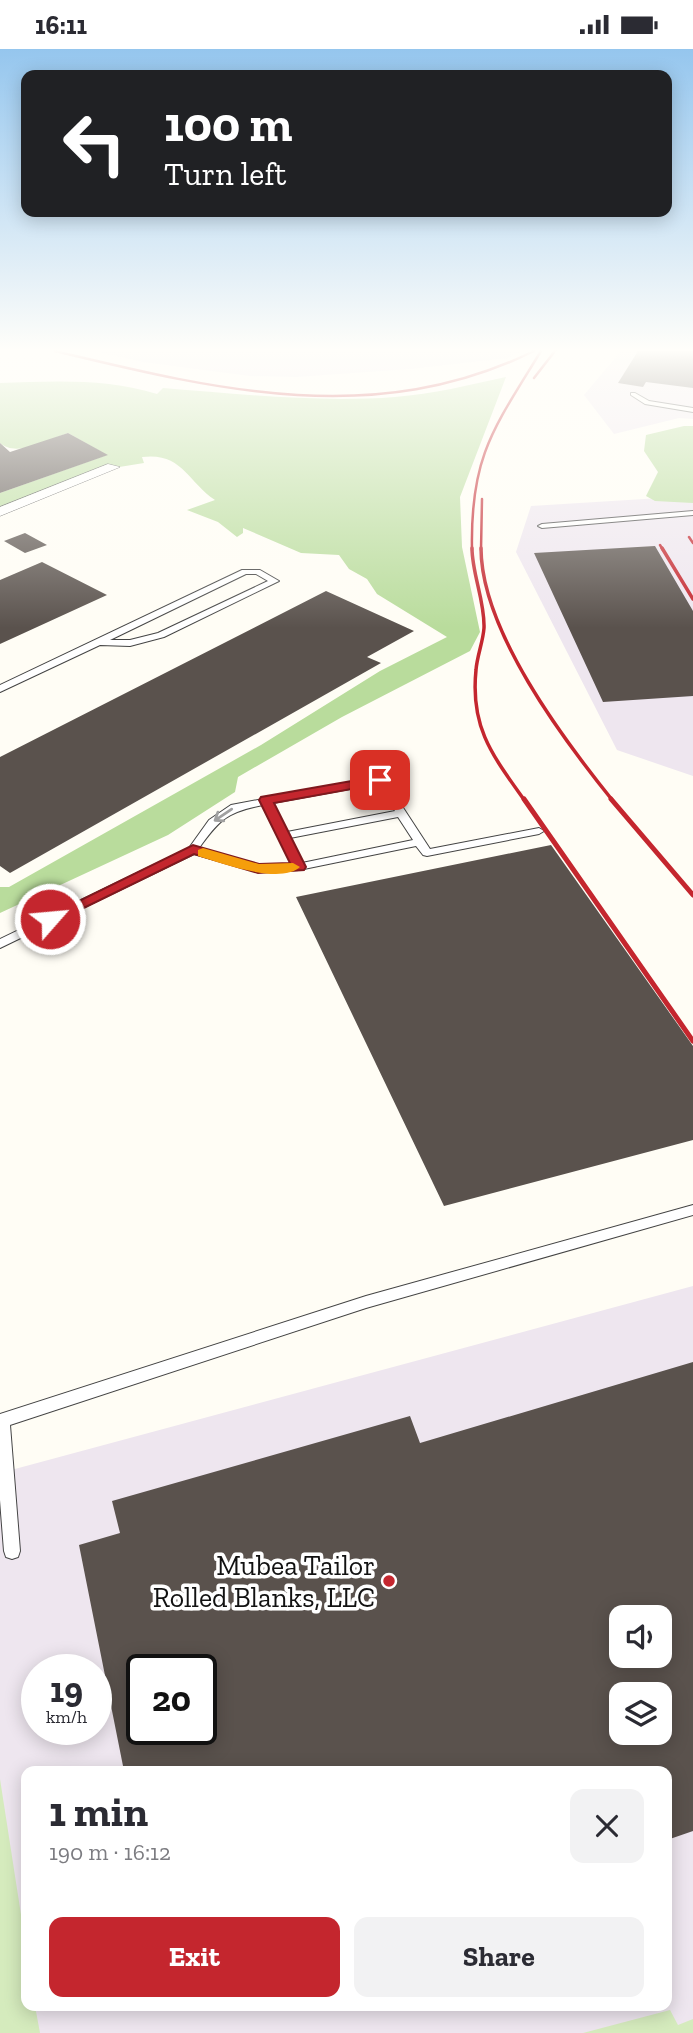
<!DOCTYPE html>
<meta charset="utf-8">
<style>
:root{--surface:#fff;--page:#f2f2f3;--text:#2b2b33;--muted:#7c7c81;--accent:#c4262e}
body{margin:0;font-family:"Zilla Slab",serif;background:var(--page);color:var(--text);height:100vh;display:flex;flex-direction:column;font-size:26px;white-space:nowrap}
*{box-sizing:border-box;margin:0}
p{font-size:23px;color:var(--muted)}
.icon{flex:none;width:38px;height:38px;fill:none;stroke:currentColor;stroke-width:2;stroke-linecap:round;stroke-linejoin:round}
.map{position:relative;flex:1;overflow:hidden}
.details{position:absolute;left:21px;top:1717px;width:651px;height:245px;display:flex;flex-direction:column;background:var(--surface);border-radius:14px;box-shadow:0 4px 18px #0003}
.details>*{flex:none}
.top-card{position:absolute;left:21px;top:21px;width:651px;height:147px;border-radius:14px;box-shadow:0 4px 18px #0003;background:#202124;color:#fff;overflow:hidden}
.tools{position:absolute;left:609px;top:1556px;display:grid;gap:14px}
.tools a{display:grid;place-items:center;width:63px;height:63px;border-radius:14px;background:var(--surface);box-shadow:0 4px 18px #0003;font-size:35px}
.speed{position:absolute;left:21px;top:1605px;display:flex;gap:14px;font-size:35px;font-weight:700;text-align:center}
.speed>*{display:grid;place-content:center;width:91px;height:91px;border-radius:50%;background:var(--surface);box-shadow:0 4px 18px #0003;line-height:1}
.speed small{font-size:18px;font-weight:400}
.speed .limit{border:4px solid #111;border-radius:10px;background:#fff;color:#111}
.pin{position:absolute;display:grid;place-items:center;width:60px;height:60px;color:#fff;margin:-30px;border-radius:14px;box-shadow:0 4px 10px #0006}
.me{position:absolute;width:77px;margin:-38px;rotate:63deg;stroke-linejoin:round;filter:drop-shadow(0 0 5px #0008)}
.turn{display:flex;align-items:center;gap:24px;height:147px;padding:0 28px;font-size:32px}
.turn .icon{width:91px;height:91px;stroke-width:2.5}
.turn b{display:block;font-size:49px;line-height:60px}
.round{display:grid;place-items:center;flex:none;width:74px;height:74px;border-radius:14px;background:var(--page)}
.overview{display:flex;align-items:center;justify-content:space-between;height:119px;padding:0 28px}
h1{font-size:42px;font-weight:700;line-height:52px}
.button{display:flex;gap:14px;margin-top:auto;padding:14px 28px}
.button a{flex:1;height:80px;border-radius:14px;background:var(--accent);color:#fff;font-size:28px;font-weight:700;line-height:80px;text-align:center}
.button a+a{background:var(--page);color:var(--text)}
.status{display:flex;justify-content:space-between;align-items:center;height:49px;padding:0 35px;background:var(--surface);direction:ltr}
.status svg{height:19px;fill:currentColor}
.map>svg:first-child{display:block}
</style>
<div class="status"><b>16:11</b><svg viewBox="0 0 49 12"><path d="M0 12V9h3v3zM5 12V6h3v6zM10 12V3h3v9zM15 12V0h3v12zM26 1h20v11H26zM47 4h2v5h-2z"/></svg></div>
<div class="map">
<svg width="693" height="1984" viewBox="0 0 693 1984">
<rect width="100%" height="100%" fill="#fffdf5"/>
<path fill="#eee6ef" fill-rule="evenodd" d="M 94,302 L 522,302 L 508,309 L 410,320 L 296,328 L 250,327 L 143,313 Z
M 621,302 L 693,302 L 693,370 L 679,369 L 614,385 L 584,346 Z
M 693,447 L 693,727 L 617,701 L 516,503 L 531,457 Z
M 693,1237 L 693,1984 L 0,1984 L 0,1424 ZM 621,1568 L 660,1568 L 660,1606 L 621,1606 ZM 37,1620 L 96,1620 L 96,1680 L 37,1680 ZM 142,1620 L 201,1620 L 201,1680 L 142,1680 ZM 621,1645 L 660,1645 L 660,1684 L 621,1684 ZM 26,1722 L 667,1722 L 667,1956 L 26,1956 Z"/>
<path fill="#d5ebbd" d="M 0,1730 L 26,1898 L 26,1956 L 35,1957 L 40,1984 L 0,1984 Z
M 670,1961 L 678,1976 L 693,1970 L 693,1984 L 583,1984 Z"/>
<path fill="#b9dc9c" d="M 506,328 L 460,448 L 462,498 L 480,583 L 470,602 L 342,668 L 238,728 L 235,743 L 168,786 L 0,864 L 0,838 L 9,838 L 261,696 L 380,622 L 447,588 L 377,545 L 367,530 L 349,520 L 339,506 L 301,504 L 243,479 L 243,484 L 237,488 L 218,473 L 187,461 L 215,451 C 187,432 182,403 142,408 L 144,414 L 113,419 L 0,463 L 0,444 L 107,406 L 68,384 C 49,390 17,409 0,394 L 0,334 C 52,332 108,329 157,345 L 163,339 C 240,345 318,354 395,348 C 433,345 469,336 506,328 Z
M 684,377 L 693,377 L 693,454 L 655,452 L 646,447 L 658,423 L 644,402 L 646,386 Z"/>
<path fill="#5a524d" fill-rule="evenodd" d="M 638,302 L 693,302 L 693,339 L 646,333 L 643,338 L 618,334 Z
M 68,384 L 108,406 L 0,444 L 0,394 L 10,403 Z
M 25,484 L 47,496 L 25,504 L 4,492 Z
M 655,497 L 693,562 L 693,647 L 603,653 L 534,504 Z
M 42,513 L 107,546 L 0,595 L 0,531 Z
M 326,542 L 414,582 L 367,608 L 381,614 L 10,824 L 0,817 L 0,708 Z
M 551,796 L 693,997 L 693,1091 L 444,1157 L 296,848 Z
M 693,1313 L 693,1782 L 667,1791 L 667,1722 L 124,1722 L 79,1496 L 120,1484 L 112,1452 L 410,1367 L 420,1394 ZM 621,1568 L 660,1568 L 660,1606 L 621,1606 ZM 142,1620 L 201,1620 L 201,1680 L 142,1680 ZM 621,1645 L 660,1645 L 660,1684 L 621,1684 Z"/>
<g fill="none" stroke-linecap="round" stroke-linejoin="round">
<defs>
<path id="lane" d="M 631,344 L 635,344 L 649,352 L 693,359 L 693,363 L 645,355 L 631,346 Z
M 693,462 L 693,466 L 542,479 L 538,477 L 542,475 Z
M 242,521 L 260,521 L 279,532 L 164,588 L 130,597 L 100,596 L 0,643 L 0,636 ZM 246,525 L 256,525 L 268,532 L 158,584 L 130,591 L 110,591 Z
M 380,728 L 385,731 L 430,800 L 539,779 L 544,782 L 539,785 L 427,807 L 423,806 L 416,797 L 299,821 L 258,823 L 194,805 L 0,899 L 0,890 L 189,799 L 209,771 L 231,756 ZM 377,735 L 395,762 L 287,783 L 273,754 ZM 263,756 L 292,815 L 258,817 L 199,799 C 220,770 227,763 263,756 ZM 398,768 L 413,791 L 302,814 L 290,789 Z
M 693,1156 L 693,1166 L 366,1259 L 10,1376 L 20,1502 L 18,1508 L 12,1510 L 6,1508 L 4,1502 L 0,1451 L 0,1365 L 366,1247 Z"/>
<path id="street" d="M 108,415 L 120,418 L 0,467 L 0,458 Z"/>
</defs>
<use href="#lane" stroke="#444" stroke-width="2"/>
<use href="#street" stroke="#444" stroke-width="1"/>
<use href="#lane" fill="#fff" fill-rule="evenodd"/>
<use href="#street" fill="#fff" fill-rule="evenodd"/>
<path stroke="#c4262e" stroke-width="2.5" d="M 55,302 C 217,341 376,380 534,302
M 534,329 L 555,302
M 689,488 L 693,494
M 660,496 L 663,501
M 472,501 C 470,407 494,379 541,302
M 481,501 L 482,450"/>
<path stroke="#c4262e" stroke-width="3.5" d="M 472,499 C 472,525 485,552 484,579 C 483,593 477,607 476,621 C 470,679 493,707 525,752
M 481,499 C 481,581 563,690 613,752
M 662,499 L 693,550"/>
<path stroke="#c4262e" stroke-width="5" d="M 524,750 L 693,992
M 611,750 L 693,846"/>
</g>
<defs><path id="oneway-shaft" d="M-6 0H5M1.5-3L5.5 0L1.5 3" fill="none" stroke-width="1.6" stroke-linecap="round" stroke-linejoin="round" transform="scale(1.75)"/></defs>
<use stroke="#a0a0a0" href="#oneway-shaft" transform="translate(223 766) rotate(146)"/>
<linearGradient id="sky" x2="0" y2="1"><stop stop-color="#95c6ee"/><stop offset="0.52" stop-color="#fffefa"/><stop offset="1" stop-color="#fffefa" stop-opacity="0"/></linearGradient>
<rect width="693" height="579" fill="url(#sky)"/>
<path fill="#c4262e" stroke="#7f191e" stroke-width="2" d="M 380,727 L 385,728 L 385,734 L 274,754 L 306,818 L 304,821 L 258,824 L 194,805 L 55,873 L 50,875 L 42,870 L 193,796 L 259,815 L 290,814 L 259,751 L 261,748 Z"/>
<path fill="#f59e0b" d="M 203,799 L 259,815 L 293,814 L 300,818 C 280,836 221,814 198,807 L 198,801 Z"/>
<circle fill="#c4262e" stroke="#fff" stroke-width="2.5" cx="389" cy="1532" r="7"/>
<g text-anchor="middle" stroke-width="7" stroke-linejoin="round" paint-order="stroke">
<g font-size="28" fill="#111" stroke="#fff" text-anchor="end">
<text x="375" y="1526">Mubea Tailor<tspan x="375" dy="32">Rolled Blanks, LLC</tspan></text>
</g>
</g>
</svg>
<div class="tools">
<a><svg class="icon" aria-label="sound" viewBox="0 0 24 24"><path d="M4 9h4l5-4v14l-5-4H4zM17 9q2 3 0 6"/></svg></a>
<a><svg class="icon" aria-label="layers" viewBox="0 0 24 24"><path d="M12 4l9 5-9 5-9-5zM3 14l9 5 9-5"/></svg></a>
</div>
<div class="speed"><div>19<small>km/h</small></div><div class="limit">20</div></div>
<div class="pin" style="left:380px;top:731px;background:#d93025"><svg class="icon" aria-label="arrive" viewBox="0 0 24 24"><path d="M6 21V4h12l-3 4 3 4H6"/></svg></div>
<svg class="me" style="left:50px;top:870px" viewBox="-20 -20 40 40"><circle r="17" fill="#c4262e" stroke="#fff" stroke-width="3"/><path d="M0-11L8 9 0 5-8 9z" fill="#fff"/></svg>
<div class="top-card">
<div class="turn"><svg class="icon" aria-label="left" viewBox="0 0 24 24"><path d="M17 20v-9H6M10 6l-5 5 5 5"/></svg><div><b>100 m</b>Turn left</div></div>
</div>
<section class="details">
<div class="overview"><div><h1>1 min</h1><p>190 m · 16:12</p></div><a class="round"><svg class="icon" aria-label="close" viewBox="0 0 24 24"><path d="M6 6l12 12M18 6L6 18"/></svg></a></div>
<div class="button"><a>Exit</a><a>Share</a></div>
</section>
</div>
